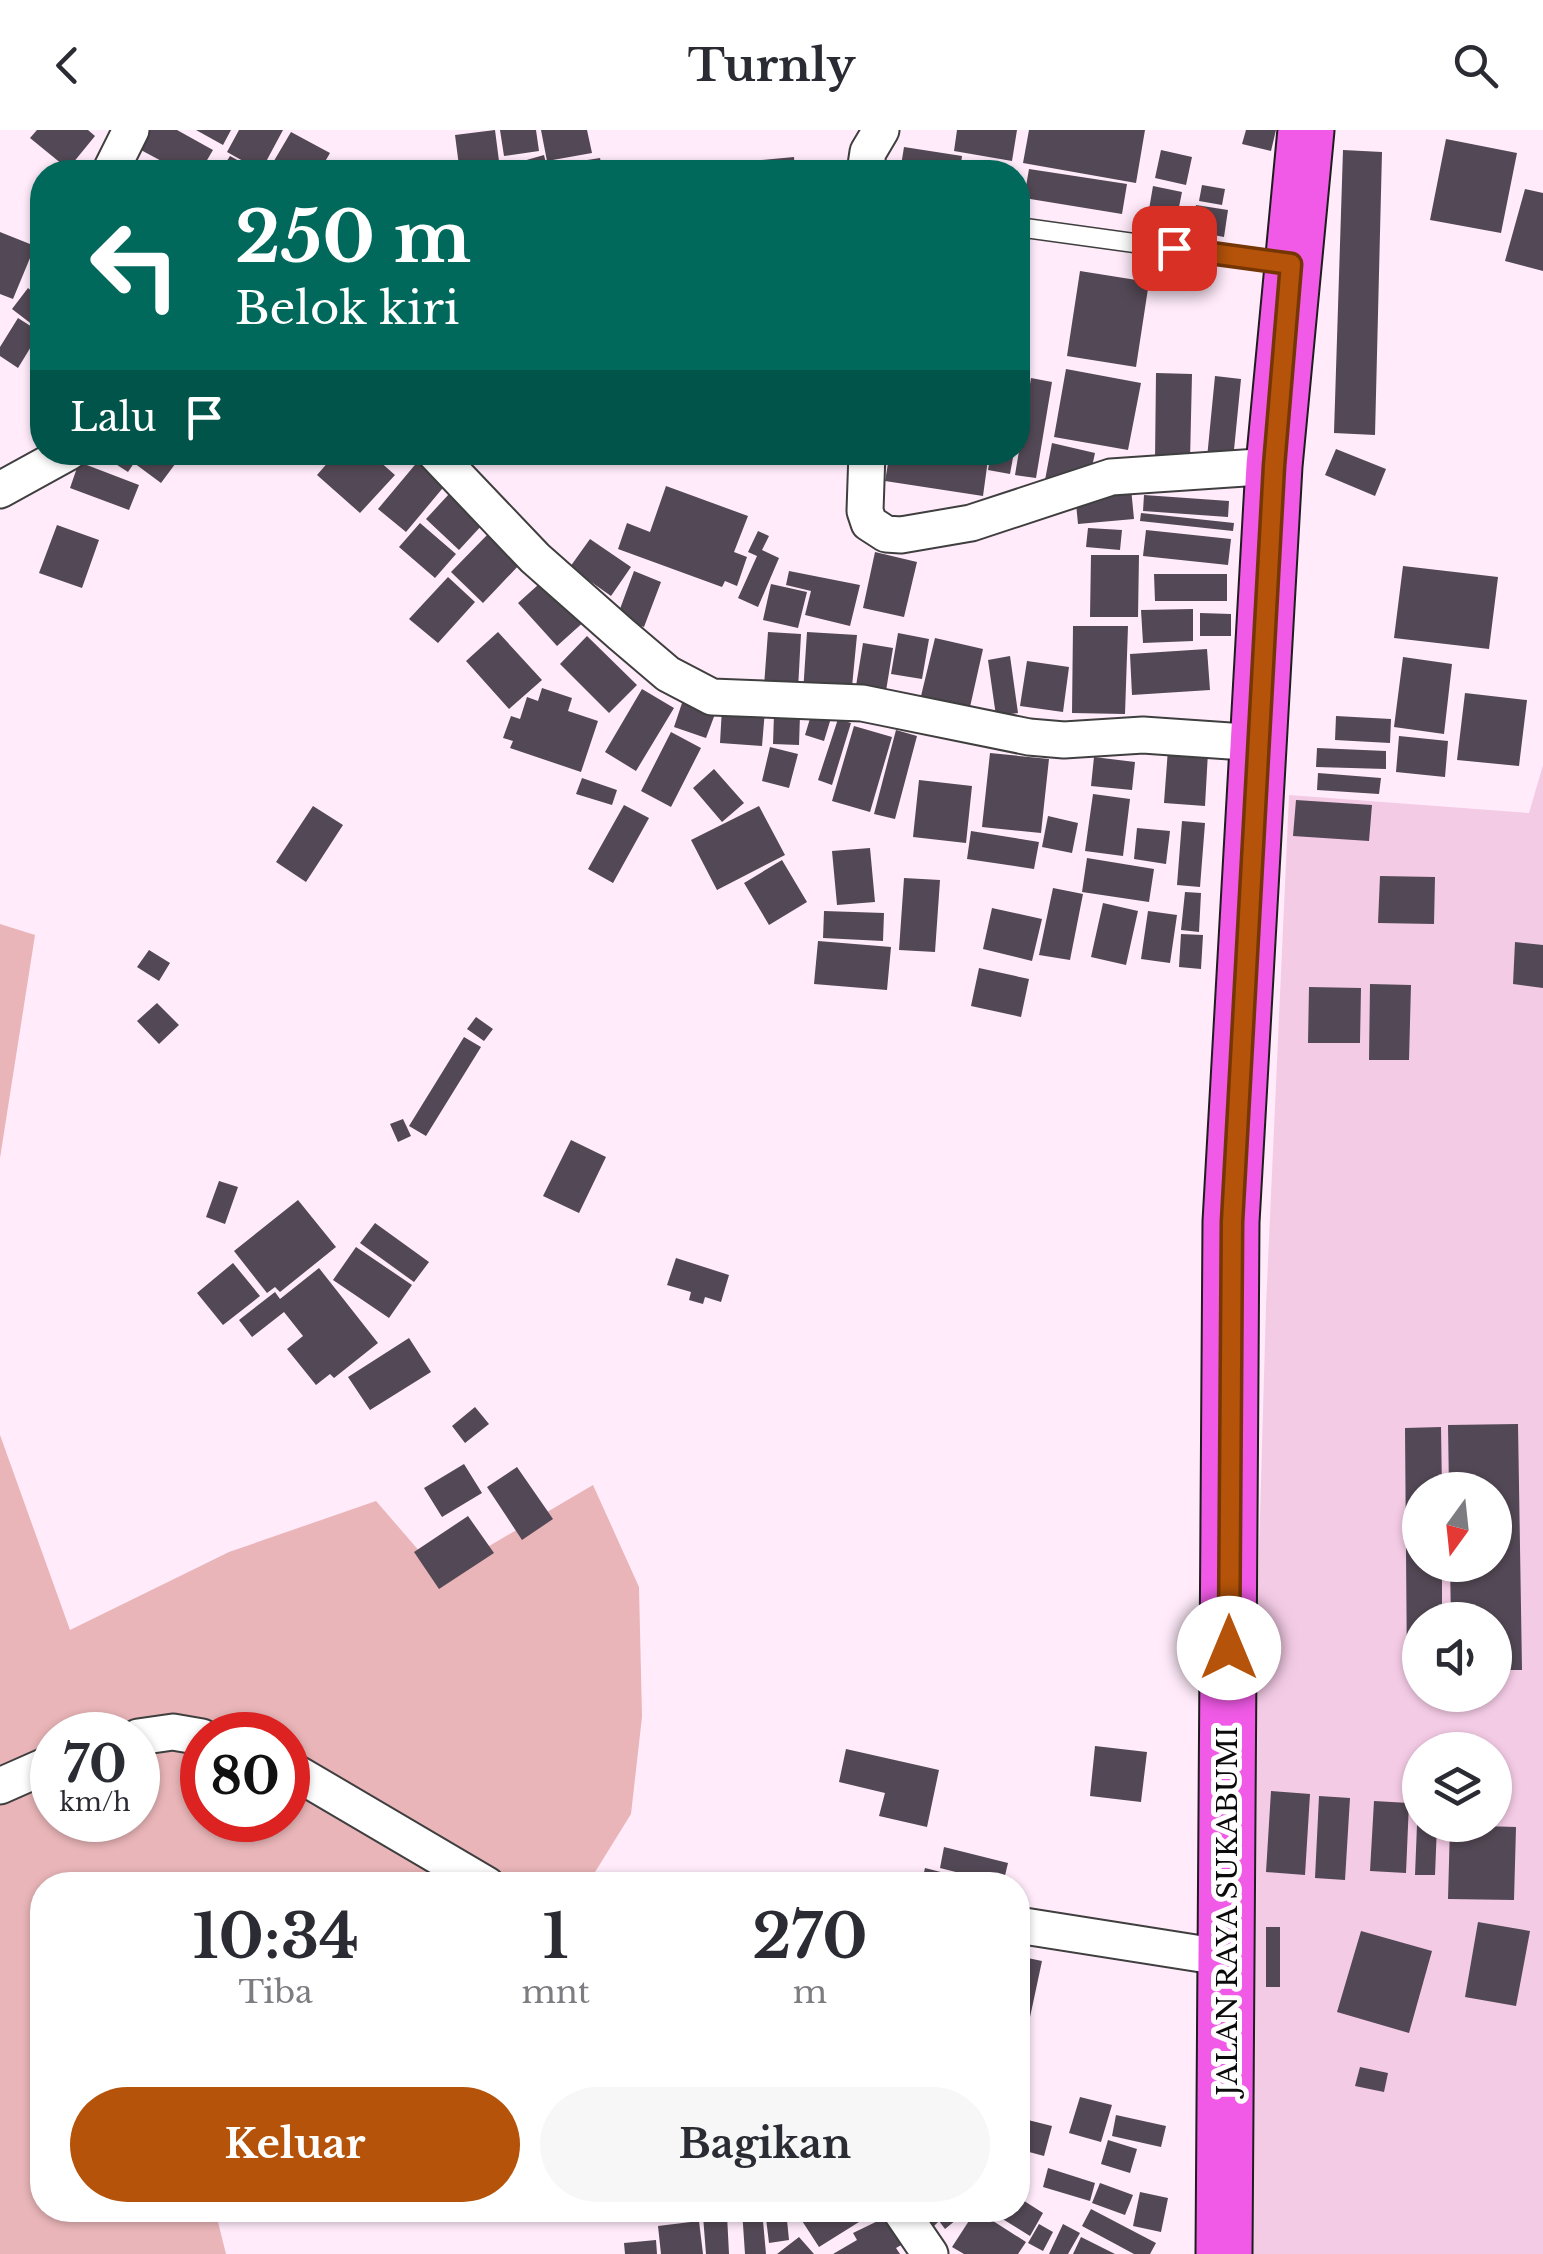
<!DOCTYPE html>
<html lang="id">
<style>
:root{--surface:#fff;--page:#f7f7f7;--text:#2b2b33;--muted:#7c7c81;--accent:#b45309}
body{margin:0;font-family:"Libre Baskerville",serif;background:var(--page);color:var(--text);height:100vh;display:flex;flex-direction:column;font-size:38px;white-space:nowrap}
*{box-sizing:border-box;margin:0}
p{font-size:32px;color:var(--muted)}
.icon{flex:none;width:55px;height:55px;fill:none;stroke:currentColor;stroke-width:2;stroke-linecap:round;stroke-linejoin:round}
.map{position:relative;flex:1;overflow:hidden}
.sheet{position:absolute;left:30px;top:1742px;width:1000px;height:350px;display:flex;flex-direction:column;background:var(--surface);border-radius:40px;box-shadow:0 2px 8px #0004}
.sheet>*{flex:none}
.banner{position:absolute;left:30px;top:30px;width:1000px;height:305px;border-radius:40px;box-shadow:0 2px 8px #0004;background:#00695c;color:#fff;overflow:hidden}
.needle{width:65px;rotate:195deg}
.buttons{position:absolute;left:1402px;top:1342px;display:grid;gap:20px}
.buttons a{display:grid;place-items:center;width:110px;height:110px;border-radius:50%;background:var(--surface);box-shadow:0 2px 8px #0004;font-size:50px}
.speed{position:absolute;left:30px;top:1582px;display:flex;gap:20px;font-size:50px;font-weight:700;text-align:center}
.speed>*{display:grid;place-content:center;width:130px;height:130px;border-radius:50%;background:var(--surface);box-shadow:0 2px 8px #0004;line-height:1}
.speed small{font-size:25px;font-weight:400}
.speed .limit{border:15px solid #d22;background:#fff;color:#111}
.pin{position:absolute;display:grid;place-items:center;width:85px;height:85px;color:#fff;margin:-42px;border-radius:20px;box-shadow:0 5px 15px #0006}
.me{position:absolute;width:110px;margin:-55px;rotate:0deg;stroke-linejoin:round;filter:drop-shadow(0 0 8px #0008)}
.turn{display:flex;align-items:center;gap:35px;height:210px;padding:0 40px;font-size:45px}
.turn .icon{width:130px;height:130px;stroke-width:2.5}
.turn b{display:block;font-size:70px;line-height:85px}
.then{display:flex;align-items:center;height:95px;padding:0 40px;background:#0003;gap:20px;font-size:38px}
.eta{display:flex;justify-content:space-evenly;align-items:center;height:170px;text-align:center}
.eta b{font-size:60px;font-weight:700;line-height:70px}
.button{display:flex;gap:20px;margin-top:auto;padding:20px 40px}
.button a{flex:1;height:115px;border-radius:60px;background:var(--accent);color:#fff;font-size:40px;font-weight:700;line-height:115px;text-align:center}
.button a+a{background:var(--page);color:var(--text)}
header{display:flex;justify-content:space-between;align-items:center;height:130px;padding:0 40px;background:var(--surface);font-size:45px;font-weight:700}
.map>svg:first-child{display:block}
</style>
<header><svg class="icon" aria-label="back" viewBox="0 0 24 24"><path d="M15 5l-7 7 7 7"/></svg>Turnly<svg class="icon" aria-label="search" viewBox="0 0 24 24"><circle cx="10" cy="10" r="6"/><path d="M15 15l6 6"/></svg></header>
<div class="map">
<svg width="1543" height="2124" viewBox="0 0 1543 2124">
<rect width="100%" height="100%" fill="#ffebfa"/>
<path fill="#f4cbe5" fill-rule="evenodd" d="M 1543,635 L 1543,2124 L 1239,2124 L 1266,1176 L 1289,665 L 1529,683 ZM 1420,1360 L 1495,1360 L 1495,1435 L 1420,1435 ZM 1420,1490 L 1495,1490 L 1495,1565 L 1420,1565 ZM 1420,1620 L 1495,1620 L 1495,1695 L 1420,1695 Z"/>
<path fill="#e9b5b8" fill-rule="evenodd" d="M 0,794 L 35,805 L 0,1028 Z
M 0,1305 L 70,1500 L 229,1422 L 376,1371 L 440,1445 L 593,1355 L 639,1457 L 642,1587 L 631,1684 L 587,1755 L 42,1755 L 42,2080 L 215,2080 L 226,2124 L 0,2124 ZM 52,1605 L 138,1605 L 138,1690 L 52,1690 ZM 202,1605 L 288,1605 L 288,1690 L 202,1690 Z"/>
<path fill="#534855" d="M 37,0 L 88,0 L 95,6 L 68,39 L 30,8 Z
M 149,0 L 177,0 L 213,20 L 200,42 L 182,42 L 139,19 Z
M 196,0 L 231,0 L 223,15 Z
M 239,0 L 283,0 L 261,41 L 227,22 Z
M 495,0 L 499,31 L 459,36 L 455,5 Z
M 500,0 L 536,0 L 539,21 L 504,26 Z
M 541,0 L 587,0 L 592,23 L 547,31 Z
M 957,0 L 1017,0 L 1012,31 L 954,21 Z
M 1029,0 L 1145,0 L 1136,53 L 1023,33 Z
M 1246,0 L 1276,0 L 1271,21 L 1242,14 Z
M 291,2 L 330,23 L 319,42 L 268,41 Z
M 1446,9 L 1517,23 L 1501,103 L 1430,90 Z
M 904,17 L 962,26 L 960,42 L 900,42 Z
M 1161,20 L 1192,27 L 1186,55 L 1155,48 Z
M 1343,20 L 1382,22 L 1375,305 L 1334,303 Z
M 544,25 L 548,42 L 527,42 L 523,31 Z
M 230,26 L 259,42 L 220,42 Z
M 794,27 L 795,42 L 654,42 L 654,40 Z
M 600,28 L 603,42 L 564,42 L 562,34 Z
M 518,31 L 520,42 L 457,42 L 457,40 Z
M 1029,39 L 1127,54 L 1122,84 L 1024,68 Z
M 1202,55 L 1225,59 L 1222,75 L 1199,71 Z
M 1153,56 L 1182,62 L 1174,102 L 1146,97 Z
M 1525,59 L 1543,63 L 1543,141 L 1505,131 Z
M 1196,75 L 1228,80 L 1224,107 L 1192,101 Z
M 0,102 L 35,116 L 13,169 L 0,164 Z
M 1080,141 L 1149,152 L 1136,237 L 1067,226 Z
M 28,158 L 42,169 L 42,202 L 12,179 Z
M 18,188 L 40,202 L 18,238 L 0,226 L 0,217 Z
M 1066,239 L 1141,253 L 1128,320 L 1054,307 Z
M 1018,243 L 1027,245 L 1020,289 L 1018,288 Z
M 1156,243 L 1192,244 L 1190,331 L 1155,330 Z
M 1215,246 L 1241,249 L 1233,330 L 1207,328 Z
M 1031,248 L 1052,252 L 1036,348 L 1015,345 Z
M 1052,313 L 1095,323 L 1089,351 L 1045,350 Z
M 1336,319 L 1386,339 L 1375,366 L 1325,345 Z
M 97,322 L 184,322 L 161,353 L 134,333 L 128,342 Z
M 337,322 L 369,322 L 395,345 L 360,383 L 317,345 Z
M 890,322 L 989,322 L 983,366 L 885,351 Z
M 991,322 L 1014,322 L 1010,344 L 988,340 Z
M 419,330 L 447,353 L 406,402 L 378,379 Z
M 79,332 L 139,355 L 129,380 L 70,358 Z
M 666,356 L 748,386 L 734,422 L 747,427 L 737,456 L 725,451 L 722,457 L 618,419 L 627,393 L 650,402 Z
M 1131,358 L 1134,389 L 1078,394 L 1075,363 Z
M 449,364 L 483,394 L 459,420 L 426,389 Z
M 1144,365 L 1229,371 L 1228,387 L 1143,381 Z
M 1141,383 L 1234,393 L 1233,401 L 1140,391 Z
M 420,393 L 456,424 L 435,448 L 399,417 Z
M 57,395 L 99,410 L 82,458 L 39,443 Z
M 1088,398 L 1122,400 L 1120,420 L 1086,417 Z
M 1146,400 L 1231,409 L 1228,435 L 1143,426 Z
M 758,401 L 769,406 L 762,420 L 779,428 L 758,477 L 738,468 L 757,426 L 748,422 Z
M 489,403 L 521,433 L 483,473 L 451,442 Z
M 590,409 L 631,437 L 611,466 L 570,437 Z
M 875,422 L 917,432 L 904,487 L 863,478 Z
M 1091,425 L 1139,425 L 1138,487 L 1090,487 Z
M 1403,436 L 1498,447 L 1489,519 L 1394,508 Z
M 634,441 L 661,452 L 644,497 L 617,487 Z
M 789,441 L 860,455 L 850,496 L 805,485 L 811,461 L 786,455 Z
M 1154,444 L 1227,444 L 1227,471 L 1155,471 Z
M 548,446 L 587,489 L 557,516 L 518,473 Z
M 448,447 L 475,472 L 438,513 L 409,489 Z
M 771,454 L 807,462 L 798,498 L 763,490 Z
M 1193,479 L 1193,511 L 1143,513 L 1141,480 Z
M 1200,483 L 1231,484 L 1231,506 L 1200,506 Z
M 1073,496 L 1128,496 L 1125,584 L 1072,583 Z
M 498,502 L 542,550 L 509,579 L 466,531 Z
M 768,502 L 801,504 L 798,559 L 764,556 Z
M 807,502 L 857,505 L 851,567 L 803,563 Z
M 898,503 L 929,509 L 922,549 L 891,544 Z
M 587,506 L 637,555 L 609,583 L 560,534 Z
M 935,508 L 983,519 L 970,577 L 921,566 Z
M 863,513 L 893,518 L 886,561 L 856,556 Z
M 1207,519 L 1210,560 L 1132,565 L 1130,524 Z
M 1010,526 L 1018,583 L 996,586 L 988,530 Z
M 1403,527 L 1452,534 L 1444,604 L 1394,597 Z
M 1027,531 L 1069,537 L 1063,582 L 1020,576 Z
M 542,558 L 572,568 L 568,581 L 598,591 L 581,642 L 510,618 L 513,611 L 503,608 L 511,586 L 520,589 L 527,567 L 538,571 Z
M 642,559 L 674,578 L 636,641 L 605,622 Z
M 1465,563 L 1527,570 L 1519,636 L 1457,630 Z
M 685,564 L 718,576 L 706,608 L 674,597 Z
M 722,578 L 765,580 L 762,616 L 720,613 Z
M 812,582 L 831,588 L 824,611 L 805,605 Z
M 774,584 L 800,585 L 799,615 L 773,614 Z
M 1336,586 L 1391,589 L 1390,613 L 1335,610 Z
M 838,589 L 851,593 L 832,655 L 818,650 Z
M 854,596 L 892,607 L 870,682 L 832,671 Z
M 896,600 L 917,606 L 895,689 L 874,684 Z
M 671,602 L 701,618 L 671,677 L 641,661 Z
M 1399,606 L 1448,611 L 1445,647 L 1396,642 Z
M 770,617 L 798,624 L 789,658 L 762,651 Z
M 1317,618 L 1386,621 L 1386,639 L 1316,637 Z
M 1168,619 L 1208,622 L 1205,676 L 1164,673 Z
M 990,623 L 1049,629 L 1041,703 L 982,697 Z
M 1094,627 L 1135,632 L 1132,660 L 1091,656 Z
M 714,639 L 744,673 L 722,692 L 693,658 Z
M 1318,643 L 1381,648 L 1379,664 L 1317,660 Z
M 582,648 L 617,660 L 612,675 L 576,664 Z
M 919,650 L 972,656 L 966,713 L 913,707 Z
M 1093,664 L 1130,669 L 1123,726 L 1085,721 Z
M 1296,670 L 1372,675 L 1369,711 L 1293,706 Z
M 624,675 L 649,688 L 613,753 L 588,739 Z
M 313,676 L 343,695 L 306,752 L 276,732 Z
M 759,676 L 785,725 L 717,760 L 691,710 Z
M 1048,686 L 1078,693 L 1072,723 L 1042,717 Z
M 1182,691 L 1205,693 L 1200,757 L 1177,755 Z
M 1137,698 L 1170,701 L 1166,734 L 1134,729 Z
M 971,701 L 1039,712 L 1034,739 L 967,729 Z
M 870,718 L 875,772 L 837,775 L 832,721 Z
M 1087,728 L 1154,739 L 1149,772 L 1082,762 Z
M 782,730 L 807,772 L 769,795 L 744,753 Z
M 1380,746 L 1435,747 L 1434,794 L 1378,793 Z
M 904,748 L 940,750 L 935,822 L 899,820 Z
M 1053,758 L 1083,764 L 1070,830 L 1039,825 Z
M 1185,762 L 1201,763 L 1199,802 L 1181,800 Z
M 1103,773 L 1138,781 L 1126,835 L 1091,827 Z
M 992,778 L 1042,789 L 1032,831 L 983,819 Z
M 824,781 L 884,783 L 883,811 L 823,808 Z
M 1148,781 L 1177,785 L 1170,833 L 1141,829 Z
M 1181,804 L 1203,805 L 1201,839 L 1179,837 Z
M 818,811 L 891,817 L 887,860 L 814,854 Z
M 1515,812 L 1543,815 L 1543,858 L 1513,854 Z
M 149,820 L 170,833 L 159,851 L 137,837 Z
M 979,838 L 1029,849 L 1021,887 L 971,876 Z
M 1370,854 L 1411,855 L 1409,930 L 1369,930 Z
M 1309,857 L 1361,858 L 1360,913 L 1308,913 Z
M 157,873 L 179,895 L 159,914 L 137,891 Z
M 476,887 L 493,899 L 484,911 L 467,899 Z
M 464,907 L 481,917 L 426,1006 L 409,996 Z
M 403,989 L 411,1006 L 398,1012 L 390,994 Z
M 571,1010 L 606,1027 L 579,1083 L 543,1066 Z
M 219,1051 L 238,1057 L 225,1094 L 206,1087 Z
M 298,1070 L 336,1117 L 280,1162 L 275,1157 L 267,1163 L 234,1121 Z
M 375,1093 L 429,1132 L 414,1152 L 360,1113 Z
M 356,1117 L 412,1155 L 389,1188 L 333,1150 Z
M 676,1128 L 729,1145 L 721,1172 L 705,1167 L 703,1174 L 689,1170 L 691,1162 L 667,1155 Z
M 233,1133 L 260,1166 L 223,1195 L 197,1163 Z
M 319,1138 L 378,1213 L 334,1248 L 330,1244 L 316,1255 L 287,1219 L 303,1206 L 284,1182 L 252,1207 L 239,1190 L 275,1162 L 280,1169 Z
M 409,1208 L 431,1242 L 370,1280 L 348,1247 Z
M 475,1277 L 489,1294 L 465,1313 L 452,1296 Z
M 1518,1294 L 1522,1540 L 1495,1540 L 1495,1490 L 1451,1490 L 1450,1435 L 1495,1435 L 1495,1360 L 1449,1360 L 1448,1295 Z
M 1441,1297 L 1442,1360 L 1420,1360 L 1420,1435 L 1442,1435 L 1442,1490 L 1420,1490 L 1420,1544 L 1407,1544 L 1405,1298 Z
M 464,1334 L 482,1363 L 442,1387 L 424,1358 Z
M 517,1337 L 553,1389 L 522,1410 L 487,1357 Z
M 468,1386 L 494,1423 L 439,1459 L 414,1422 Z
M 1095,1616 L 1147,1622 L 1141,1672 L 1090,1666 Z
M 846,1619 L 939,1640 L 927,1697 L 879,1686 L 885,1663 L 839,1652 Z
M 1271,1661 L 1310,1664 L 1305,1745 L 1266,1742 Z
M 1319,1666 L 1350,1668 L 1345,1750 L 1315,1748 Z
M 1374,1671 L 1409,1673 L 1406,1743 L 1370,1741 Z
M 1417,1695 L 1437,1695 L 1435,1745 L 1415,1745 Z
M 1450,1695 L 1516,1697 L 1514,1770 L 1448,1769 Z
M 944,1717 L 1008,1733 L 1003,1754 L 940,1738 Z
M 925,1738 L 988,1754 L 988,1755 L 921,1755 Z
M 1478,1792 L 1530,1801 L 1516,1876 L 1465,1867 Z
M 1266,1797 L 1280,1797 L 1280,1857 L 1266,1857 Z
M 1361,1801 L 1432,1821 L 1409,1903 L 1337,1882 Z
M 1018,1826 L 1042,1831 L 1023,1920 L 1018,1919 Z
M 1360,1937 L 1388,1943 L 1384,1962 L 1355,1956 Z
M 1080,1967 L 1112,1975 L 1101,2012 L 1069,2003 Z
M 1116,1985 L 1166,1996 L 1161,2017 L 1112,2006 Z
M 1024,1989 L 1052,1996 L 1044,2026 L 1018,2019 Z
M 1108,2010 L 1137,2019 L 1130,2043 L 1101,2034 Z
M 1048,2038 L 1095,2053 L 1090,2071 L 1043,2057 Z
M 1100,2053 L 1133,2065 L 1125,2085 L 1092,2073 Z
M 1140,2062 L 1168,2068 L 1161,2102 L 1133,2096 Z
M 1018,2067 L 1043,2083 L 1030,2106 L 988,2080 L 1018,2080 Z
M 1091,2079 L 1156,2113 L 1150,2124 L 1134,2124 L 1082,2096 Z
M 742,2080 L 762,2080 L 766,2124 L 745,2124 Z
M 765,2080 L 786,2080 L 789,2110 L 769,2113 Z
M 795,2080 L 851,2080 L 859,2092 L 819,2117 Z
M 919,2080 L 968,2080 L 945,2099 L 939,2091 L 933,2097 Z
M 976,2080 L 1026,2112 L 1018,2124 L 964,2124 L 952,2117 Z
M 727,2085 L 729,2124 L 706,2124 L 703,2086 Z
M 886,2087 L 903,2114 L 896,2118 L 900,2124 L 833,2124 L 857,2110 L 853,2103 Z
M 699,2091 L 703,2124 L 661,2124 L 658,2096 Z
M 1039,2094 L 1053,2102 L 1043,2121 L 1028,2113 Z
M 1063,2094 L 1080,2103 L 1068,2124 L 1049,2124 Z
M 799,2107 L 814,2124 L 777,2124 Z
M 1081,2107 L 1115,2124 L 1073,2124 Z
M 656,2110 L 657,2124 L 625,2124 L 624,2113 Z"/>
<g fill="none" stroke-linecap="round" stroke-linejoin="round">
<defs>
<path id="service" d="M 1018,97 L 1286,134"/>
<path id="minor" d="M 110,42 L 131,0
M 865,42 L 868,22 L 881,0
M 434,322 L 535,428 L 621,504 L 668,544 L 712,567 L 862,573 L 1029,607 L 1064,610 L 1143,605 L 1259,613
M 867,322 L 865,381 L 869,393 L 886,404 L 901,405 L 971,393 L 1111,347 L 1274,336
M 0,360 L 69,322
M 138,1607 L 173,1602 L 202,1607
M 288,1638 L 487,1755
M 0,1656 L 52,1633
M 1018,1795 L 1227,1828
M 900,2080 L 930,2124"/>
<path id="trunk" d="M 1224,2124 L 1231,1092 L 1274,336 L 1306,0"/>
</defs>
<use href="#service" stroke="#3f3f3f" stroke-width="21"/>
<use href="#minor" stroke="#3f3f3f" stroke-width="39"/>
<use href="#trunk" stroke="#1d1d1d" stroke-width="59"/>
<use href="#service" stroke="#fff" stroke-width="18"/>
<use href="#minor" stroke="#fff" stroke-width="35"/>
<use href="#trunk" stroke="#f05ae6" stroke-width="55"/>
</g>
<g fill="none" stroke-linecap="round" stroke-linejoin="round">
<defs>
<path id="route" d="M 1174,118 L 1291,134 L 1274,336 L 1232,1092 L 1229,1518"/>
</defs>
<use href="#route" stroke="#753606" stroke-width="25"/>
<use href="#route" stroke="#b45309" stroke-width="18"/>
</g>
<g text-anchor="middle" stroke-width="10" stroke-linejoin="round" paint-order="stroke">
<g font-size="28" fill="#0c0c0c" stroke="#fff">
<text transform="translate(1227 1781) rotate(-90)" y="10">JALAN RAYA SUKABUMI</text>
</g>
</g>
</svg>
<div class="buttons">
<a><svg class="needle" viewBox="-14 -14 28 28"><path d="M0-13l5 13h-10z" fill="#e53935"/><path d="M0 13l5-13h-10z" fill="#7c7c81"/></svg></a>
<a><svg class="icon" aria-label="sound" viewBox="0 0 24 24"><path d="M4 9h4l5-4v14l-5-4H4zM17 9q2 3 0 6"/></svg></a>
<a><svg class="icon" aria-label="layers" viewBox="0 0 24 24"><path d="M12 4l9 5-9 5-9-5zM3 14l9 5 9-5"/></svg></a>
</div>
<div class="speed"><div>70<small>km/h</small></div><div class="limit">80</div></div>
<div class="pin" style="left:1174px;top:118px;background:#d93025"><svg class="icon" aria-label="arrive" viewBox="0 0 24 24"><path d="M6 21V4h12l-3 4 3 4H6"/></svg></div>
<svg class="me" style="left:1229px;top:1518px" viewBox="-20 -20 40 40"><circle r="19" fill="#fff"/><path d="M0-13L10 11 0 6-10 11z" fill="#b45309"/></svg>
<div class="banner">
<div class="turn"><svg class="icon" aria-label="left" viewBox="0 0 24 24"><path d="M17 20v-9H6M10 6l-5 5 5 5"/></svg><div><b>250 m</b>Belok kiri</div></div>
<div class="then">Lalu<svg class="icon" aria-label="arrive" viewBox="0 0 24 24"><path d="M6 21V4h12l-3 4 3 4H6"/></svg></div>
</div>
<section class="sheet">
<div class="eta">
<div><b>10:34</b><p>Tiba</p></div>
<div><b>1</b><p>mnt</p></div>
<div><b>270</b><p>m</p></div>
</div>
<div class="button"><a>Keluar</a><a>Bagikan</a></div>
</section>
</div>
